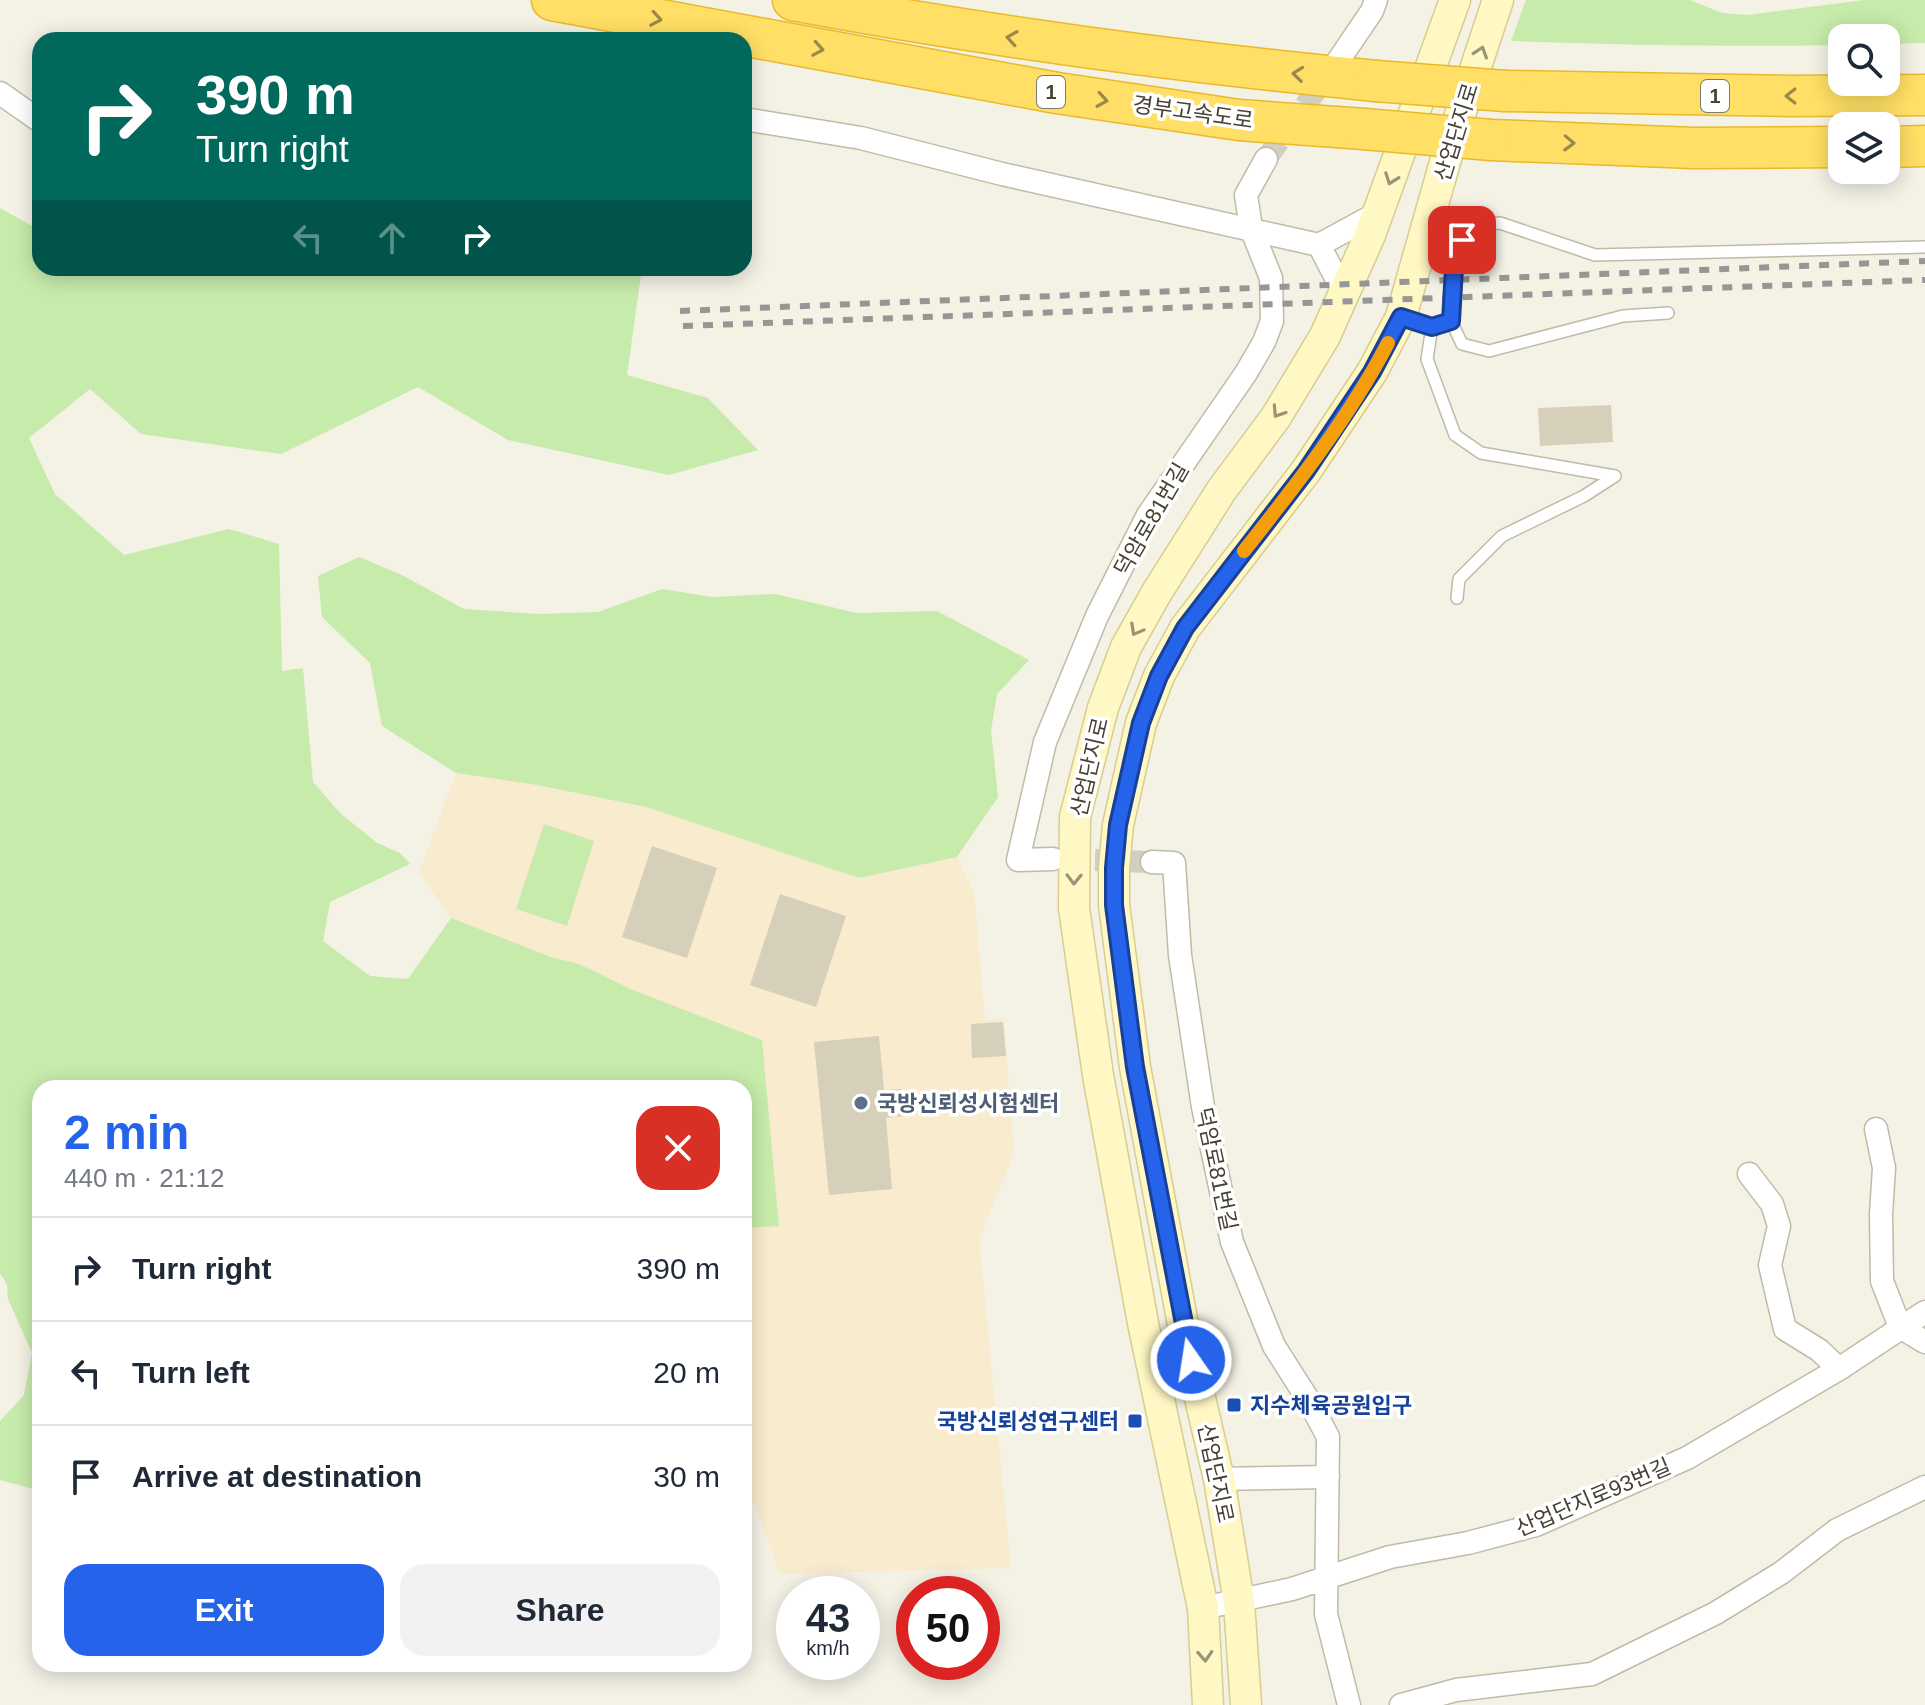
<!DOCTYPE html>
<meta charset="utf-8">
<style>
:root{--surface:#fff;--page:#f2f2f3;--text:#1f2937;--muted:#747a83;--line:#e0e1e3;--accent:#2563eb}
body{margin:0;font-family:Arial,"Noto Sans KR",sans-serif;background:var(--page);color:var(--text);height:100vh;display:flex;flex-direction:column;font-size:30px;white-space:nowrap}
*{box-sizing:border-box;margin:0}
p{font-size:26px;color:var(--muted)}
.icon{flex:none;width:44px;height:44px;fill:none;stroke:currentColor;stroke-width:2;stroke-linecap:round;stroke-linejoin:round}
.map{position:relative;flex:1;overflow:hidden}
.details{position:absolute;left:32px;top:1080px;width:720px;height:592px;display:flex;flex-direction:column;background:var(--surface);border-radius:24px;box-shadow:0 4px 20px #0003}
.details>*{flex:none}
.hud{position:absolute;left:32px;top:32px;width:720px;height:244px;border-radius:24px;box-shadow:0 4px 20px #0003;background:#00695c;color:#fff;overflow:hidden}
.fabs{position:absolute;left:1828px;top:24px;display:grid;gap:16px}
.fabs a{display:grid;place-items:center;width:72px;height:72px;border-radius:16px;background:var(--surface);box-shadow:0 4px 20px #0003;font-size:40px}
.speed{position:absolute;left:776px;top:1576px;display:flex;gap:16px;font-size:40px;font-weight:700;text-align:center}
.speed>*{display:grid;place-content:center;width:104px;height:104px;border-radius:50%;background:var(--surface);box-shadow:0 4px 20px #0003;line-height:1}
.speed small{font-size:20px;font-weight:400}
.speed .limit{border:12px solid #d22;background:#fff;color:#111}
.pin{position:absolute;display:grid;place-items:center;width:68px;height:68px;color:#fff;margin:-34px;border-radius:16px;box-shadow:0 4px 12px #0006}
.me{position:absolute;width:88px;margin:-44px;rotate:347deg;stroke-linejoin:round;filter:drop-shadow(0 0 6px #0008)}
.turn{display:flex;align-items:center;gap:28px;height:168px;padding:0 32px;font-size:36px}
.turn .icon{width:104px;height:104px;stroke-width:2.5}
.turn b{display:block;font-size:56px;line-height:68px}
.lanes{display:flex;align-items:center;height:76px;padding:0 32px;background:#0003;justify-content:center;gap:40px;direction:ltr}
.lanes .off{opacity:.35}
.round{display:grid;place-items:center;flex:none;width:84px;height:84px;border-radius:24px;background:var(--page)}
.headline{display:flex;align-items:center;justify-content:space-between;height:136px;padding:0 32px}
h1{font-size:48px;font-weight:800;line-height:60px;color:var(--accent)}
.button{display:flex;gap:16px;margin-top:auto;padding:16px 32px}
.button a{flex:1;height:92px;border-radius:24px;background:var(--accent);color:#fff;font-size:32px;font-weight:800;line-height:92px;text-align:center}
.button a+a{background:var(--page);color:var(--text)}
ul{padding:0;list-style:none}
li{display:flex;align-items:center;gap:24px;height:104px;padding:0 32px;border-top:2px solid var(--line)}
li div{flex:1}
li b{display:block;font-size:30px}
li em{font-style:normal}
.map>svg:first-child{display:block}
</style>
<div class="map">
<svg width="1925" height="1705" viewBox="0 0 1925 1705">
<rect width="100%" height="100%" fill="#f4f1e5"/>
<path fill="#f8ebce" d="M 456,773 L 537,785 L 646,807 L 859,878 L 957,857 L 974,892 L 985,1021 L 1004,1020 L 1011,1116 L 1014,1153 L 979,1240 L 1011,1568 L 780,1574 L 755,1505 L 744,1500 L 744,1228 L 779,1225 L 762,1040 L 633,990 L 579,964 L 551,957 L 451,918 L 419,872 Z"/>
<path fill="#c6ebab" d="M 1526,0 L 1690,0 L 1722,13 L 1747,15 L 1865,0 L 1925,0 L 1925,43 L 1886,44 L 1886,38 L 1842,38 L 1842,45 C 1732,47 1621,45 1511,41 Z
M 0,208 L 34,227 L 40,225 L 40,268 L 433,268 L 442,274 L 460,268 L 642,268 L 627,375 L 708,398 L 758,450 L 669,475 L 508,440 L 418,387 L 281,454 L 141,434 L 90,389 L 29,438 L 55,494 L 124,555 L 229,529 L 279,544 L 282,671 L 303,668 L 313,782 L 340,813 L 377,843 L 400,853 L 410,864 L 330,902 L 323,941 L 370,976 L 408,979 L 451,918 L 551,957 L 579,964 L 633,990 L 762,1040 L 779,1226 L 744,1228 L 744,1088 L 40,1088 L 40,1483 L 33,1489 L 0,1480 L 0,1421 L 24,1395 L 32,1353 L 8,1299 L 7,1285 L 0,1273 Z
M 359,557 L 402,575 L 464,609 L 538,614 L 598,612 L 662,589 L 712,597 L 775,594 L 857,613 L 937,611 L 1029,660 L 997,694 L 991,730 L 998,797 L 957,857 L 859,878 L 646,807 L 537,785 L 456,773 L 382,726 L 370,663 L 322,617 L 318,576 Z
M 544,824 L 594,841 L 567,926 L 516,909 Z"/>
<path fill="#d6cfba" d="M 1611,405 L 1613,442 L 1540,446 L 1538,408 Z
M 652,846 L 717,868 L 687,958 L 622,937 Z
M 780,894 L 846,916 L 816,1007 L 750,985 Z
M 1003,1022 L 1006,1056 L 972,1058 L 971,1024 Z
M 879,1036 L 884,1090 L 901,1089 L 904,1116 L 886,1118 L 892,1189 L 829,1195 L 814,1042 Z"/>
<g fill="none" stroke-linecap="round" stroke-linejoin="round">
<path stroke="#d1cec2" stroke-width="22" stroke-dasharray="22 11" stroke-linecap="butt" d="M 1266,159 L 1329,73
M 1062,859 L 1152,862"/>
<defs>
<path id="lane" d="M 1668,313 L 1623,316 L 1489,351 L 1462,344 L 1451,321 L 1454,268 L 1462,240 L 1476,225 L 1500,223 L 1595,255 L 1925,247
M 1402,318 L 1432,327 L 1427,359 L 1455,435 L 1481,453 L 1615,476 L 1584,496 L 1502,536 L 1459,579 L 1457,598"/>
<path id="street" d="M 1338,61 L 1372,11 L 1376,0
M 0,93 L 40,121
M 744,119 L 861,138 L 1002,174 L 1319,245 L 1378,213
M 1319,245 L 1344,293
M 1053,859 L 1018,860 L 1045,742 L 1097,616 L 1148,515 L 1246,373 L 1264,342 L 1272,321 L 1271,278 L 1251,228 L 1246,195 L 1266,159
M 1152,862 L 1174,863 L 1180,955 L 1203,1107 L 1232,1242 L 1274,1346 L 1309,1401 L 1328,1437 L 1326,1614 L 1349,1705
M 1876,1129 L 1884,1168 L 1881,1214 L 1882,1281 L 1900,1327 L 1925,1342
M 1749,1174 L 1772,1204 L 1779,1226 L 1770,1265 L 1785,1329 L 1819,1350 L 1839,1369
M 1219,1479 L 1328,1477
M 1203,1608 L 1292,1589 L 1390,1557 L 1468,1543 L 1536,1525 L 1687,1458 L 1839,1369 L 1925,1312
M 1401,1705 L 1456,1690 L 1592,1674 L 1716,1613 L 1781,1573 L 1837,1530 L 1925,1487"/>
<path id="secondary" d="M 1208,1705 L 1203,1608 L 1143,1323 L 1098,1075 L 1074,908 L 1075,817 L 1103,708 L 1126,647 L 1157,592 L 1221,491 L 1276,417 L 1325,336 L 1370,235 L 1455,0
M 1246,1705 L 1239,1602 L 1219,1479 L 1184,1330 L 1135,1067 L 1114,905 L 1114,868 L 1118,825 L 1141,723 L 1159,676 L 1185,628 L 1306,471 L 1372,372 L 1401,317 L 1449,148 L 1498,0"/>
<path id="highway" d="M 552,0 L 1057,93 L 1239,120 L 1364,129
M 793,0 C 986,36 1180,62 1376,81
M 1505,91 L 1792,96 L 1925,95
M 1491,140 L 1694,148 L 1842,147
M 1886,147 L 1925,146"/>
</defs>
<use href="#lane" stroke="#c0baa7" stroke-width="14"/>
<use href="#street" stroke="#c0baa7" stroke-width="25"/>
<use href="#secondary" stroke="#d7cd91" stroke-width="33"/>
<use href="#highway" stroke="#e8ba2b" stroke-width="43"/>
<use href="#lane" stroke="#fff" stroke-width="11"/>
<use href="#street" stroke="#fff" stroke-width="22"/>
<use href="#secondary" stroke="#fff8c4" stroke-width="30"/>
<use href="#highway" stroke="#ffdf65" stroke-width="40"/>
<path stroke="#969696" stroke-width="6" stroke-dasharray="10 10" stroke-linecap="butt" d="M 680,311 L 1925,261
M 683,326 L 1925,280"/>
<defs>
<path id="highway-bridge" d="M 1376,81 L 1505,91
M 1364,129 L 1491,140"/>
</defs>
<use href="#highway-bridge" stroke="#e8ba2b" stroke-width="43" stroke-linecap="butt"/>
<use href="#highway-bridge" stroke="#ffdf65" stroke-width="40"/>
</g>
<defs><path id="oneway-chevron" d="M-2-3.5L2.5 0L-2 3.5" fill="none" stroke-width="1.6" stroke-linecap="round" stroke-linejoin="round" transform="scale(2)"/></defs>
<g stroke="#9a894a">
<use href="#oneway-chevron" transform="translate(656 19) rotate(10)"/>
<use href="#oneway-chevron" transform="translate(1012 38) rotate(-171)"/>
<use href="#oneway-chevron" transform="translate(818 49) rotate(10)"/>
<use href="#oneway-chevron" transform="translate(1298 74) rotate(-174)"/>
<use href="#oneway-chevron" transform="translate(1791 96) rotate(-180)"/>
<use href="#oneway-chevron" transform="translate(1102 100) rotate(9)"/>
<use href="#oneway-chevron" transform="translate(1569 143) rotate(2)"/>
</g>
<g stroke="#9a9475">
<use href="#oneway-chevron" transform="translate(1481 52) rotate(-72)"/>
<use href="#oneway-chevron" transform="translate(1391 179) rotate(110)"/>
<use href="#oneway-chevron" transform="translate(1278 412) rotate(123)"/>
<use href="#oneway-chevron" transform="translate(1136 630) rotate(119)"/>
<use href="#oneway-chevron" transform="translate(1074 879) rotate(91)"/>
<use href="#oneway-chevron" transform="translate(1205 1656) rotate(87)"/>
</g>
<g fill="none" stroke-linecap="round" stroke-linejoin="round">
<defs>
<path id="route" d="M 1191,1360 L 1135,1067 L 1114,905 L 1114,868 L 1118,825 L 1141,723 L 1159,676 L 1185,628 L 1306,471 L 1372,372 L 1401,317 L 1432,327 L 1451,321 L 1454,268 L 1462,240"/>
</defs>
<use href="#route" stroke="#184099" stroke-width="20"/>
<use href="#route" stroke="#2563eb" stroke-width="14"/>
<path stroke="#f59e0b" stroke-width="14" d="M 1244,551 C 1296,485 1349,418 1388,343"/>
</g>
<circle fill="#5c6f8a" stroke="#fff" stroke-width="3" cx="861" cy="1103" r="8"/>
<g fill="#1a4fb4" stroke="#fff" stroke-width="3">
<rect x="1226" y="1397" width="16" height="16" rx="4"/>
<rect x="1127" y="1413" width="16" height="16" rx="4"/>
</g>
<g text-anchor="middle" stroke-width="7" stroke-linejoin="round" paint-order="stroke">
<g fill="#fff" stroke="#7e7b71" stroke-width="2">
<rect x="1037" y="76" width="28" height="32" rx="6"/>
<rect x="1701" y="80" width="28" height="32" rx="6"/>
</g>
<g font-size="20" font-weight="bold" fill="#474234">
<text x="1051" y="99">1</text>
<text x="1715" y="103">1</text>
</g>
<g font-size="22" fill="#474234" stroke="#fff">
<text transform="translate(1193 112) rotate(8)" y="8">경부고속도로</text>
<text transform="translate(1456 132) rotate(-73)" y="8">산업단지로</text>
<text transform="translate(1151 519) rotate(-60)" y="8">덕암로81번길</text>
<text transform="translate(1089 767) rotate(-77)" y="8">산업단지로</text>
<text transform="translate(1217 1169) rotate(78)" y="8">덕암로81번길</text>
<text transform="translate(1216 1473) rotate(78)" y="8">산업단지로</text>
<text transform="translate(1593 1497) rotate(-23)" y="8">산업단지로93번길</text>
</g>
<g font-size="22" font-weight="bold" fill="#4e5e75" stroke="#fff" text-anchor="start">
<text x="877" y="1111">국방신뢰성시험센터</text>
</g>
<g font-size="22" font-weight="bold" fill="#164399" stroke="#fff" text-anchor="start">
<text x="1250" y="1413">지수체육공원입구</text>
<text x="1119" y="1429" text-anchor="end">국방신뢰성연구센터</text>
</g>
</g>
</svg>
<div class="fabs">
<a><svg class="icon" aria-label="search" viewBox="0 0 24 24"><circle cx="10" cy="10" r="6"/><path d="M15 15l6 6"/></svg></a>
<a><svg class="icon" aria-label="layers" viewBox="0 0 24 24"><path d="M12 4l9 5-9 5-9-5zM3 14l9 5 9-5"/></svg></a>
</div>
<div class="speed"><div>43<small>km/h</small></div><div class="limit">50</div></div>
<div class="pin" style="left:1462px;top:240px;background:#d93025"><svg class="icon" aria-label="arrive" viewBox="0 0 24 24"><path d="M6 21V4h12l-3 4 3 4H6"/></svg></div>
<svg class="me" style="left:1191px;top:1360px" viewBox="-20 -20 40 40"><circle r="17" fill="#2563eb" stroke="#fff" stroke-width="3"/><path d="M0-11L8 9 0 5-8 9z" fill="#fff"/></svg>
<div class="hud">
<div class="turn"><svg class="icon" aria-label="right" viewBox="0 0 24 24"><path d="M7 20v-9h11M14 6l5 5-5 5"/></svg><div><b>390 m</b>Turn right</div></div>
<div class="lanes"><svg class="icon off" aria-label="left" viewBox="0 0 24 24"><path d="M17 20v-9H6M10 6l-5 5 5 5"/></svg><svg class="icon off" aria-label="ahead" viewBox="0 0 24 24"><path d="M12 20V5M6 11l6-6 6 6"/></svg><svg class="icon" aria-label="right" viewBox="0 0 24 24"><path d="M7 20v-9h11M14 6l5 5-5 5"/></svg></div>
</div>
<section class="details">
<div class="headline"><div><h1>2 min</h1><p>440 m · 21:12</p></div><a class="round" style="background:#d93025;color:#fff"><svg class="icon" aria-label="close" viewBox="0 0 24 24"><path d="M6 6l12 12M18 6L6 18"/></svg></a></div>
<ul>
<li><svg class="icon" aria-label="right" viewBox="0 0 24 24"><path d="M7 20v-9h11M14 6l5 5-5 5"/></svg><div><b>Turn right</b></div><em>390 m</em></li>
<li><svg class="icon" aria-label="left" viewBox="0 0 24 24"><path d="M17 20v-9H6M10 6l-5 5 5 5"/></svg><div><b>Turn left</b></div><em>20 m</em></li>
<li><svg class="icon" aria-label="arrive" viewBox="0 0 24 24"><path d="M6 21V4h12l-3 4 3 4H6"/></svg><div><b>Arrive at destination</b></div><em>30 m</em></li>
</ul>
<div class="button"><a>Exit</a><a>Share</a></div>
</section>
</div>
